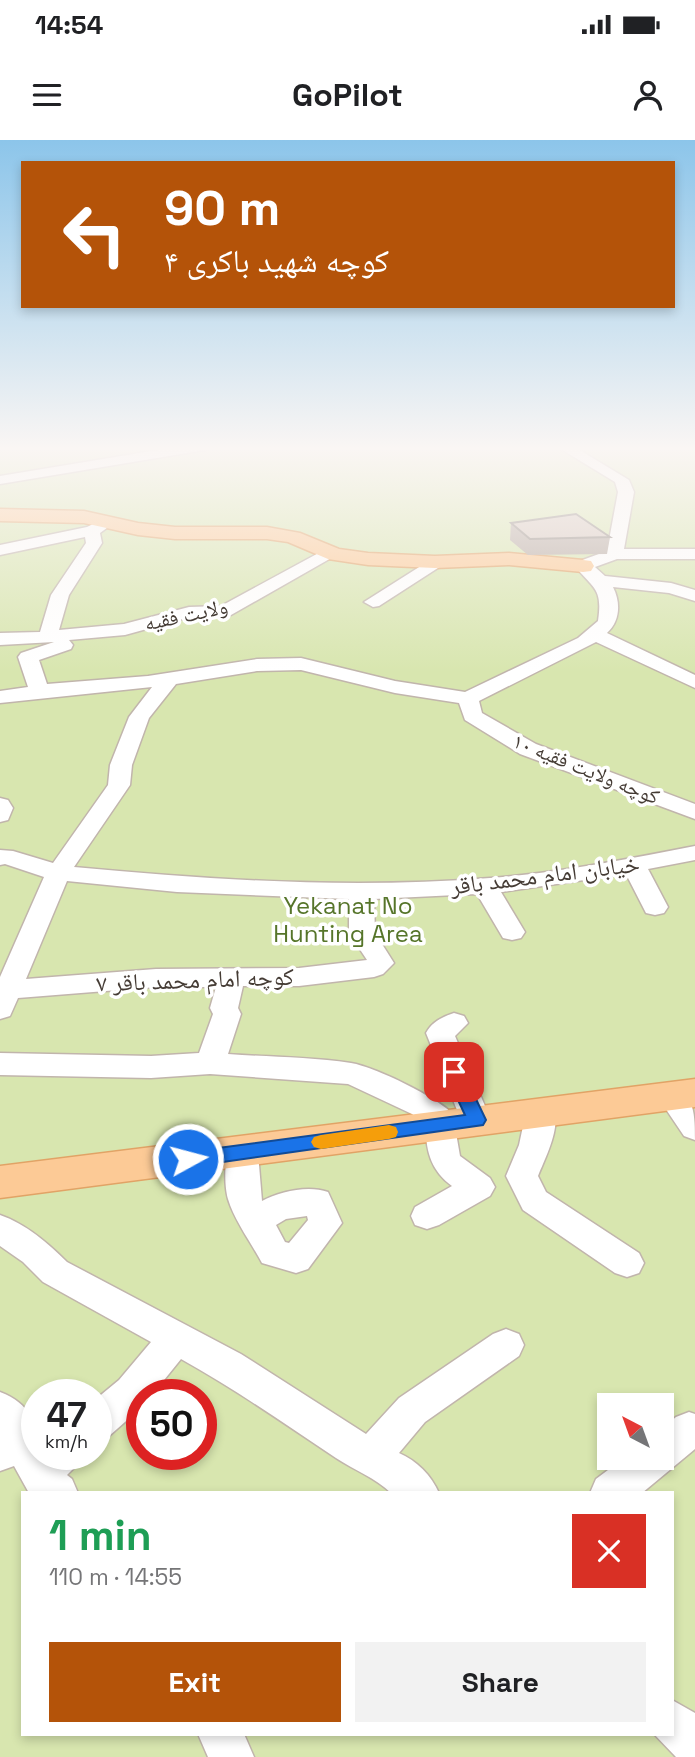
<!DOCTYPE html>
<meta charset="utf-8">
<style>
:root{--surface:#fff;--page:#f2f2f2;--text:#202124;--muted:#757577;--accent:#b45309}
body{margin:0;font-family:"Space Grotesk","Noto Naskh Arabic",sans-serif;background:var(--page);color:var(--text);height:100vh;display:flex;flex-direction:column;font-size:26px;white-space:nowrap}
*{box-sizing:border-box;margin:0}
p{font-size:23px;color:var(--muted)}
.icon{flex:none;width:38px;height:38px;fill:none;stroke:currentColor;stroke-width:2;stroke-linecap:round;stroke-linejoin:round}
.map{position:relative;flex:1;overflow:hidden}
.panel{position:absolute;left:21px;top:1351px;width:653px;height:245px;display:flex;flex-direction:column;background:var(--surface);border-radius:0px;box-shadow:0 4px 10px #0003}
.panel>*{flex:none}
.guide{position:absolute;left:21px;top:21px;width:654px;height:147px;border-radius:0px;box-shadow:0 4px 10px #0003;background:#b45309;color:#fff;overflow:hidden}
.needle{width:46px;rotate:319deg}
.fabs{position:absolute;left:597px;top:1253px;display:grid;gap:14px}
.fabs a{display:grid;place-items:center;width:77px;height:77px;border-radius:0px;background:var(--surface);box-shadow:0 4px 10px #0003;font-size:35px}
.speed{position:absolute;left:21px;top:1239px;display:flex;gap:14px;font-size:35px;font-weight:700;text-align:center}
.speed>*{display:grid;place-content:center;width:91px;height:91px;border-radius:50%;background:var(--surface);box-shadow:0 4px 10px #0003;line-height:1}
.speed small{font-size:18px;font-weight:400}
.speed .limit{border:10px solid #d22;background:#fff;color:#111}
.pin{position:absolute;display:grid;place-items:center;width:60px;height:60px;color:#fff;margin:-30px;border-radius:14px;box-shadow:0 4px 10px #0006}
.me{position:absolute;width:77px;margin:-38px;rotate:83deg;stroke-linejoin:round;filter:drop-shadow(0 0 5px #0008)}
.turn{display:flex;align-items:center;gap:24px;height:147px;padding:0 28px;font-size:32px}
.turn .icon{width:91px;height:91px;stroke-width:2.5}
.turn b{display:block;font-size:49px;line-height:60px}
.round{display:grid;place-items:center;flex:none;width:74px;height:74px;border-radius:0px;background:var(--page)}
.head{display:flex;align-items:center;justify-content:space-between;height:119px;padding:0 28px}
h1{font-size:42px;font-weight:800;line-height:52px;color:#1e9e55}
.button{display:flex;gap:14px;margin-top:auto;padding:14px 28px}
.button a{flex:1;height:80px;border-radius:0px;background:var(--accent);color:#fff;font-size:28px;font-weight:800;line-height:80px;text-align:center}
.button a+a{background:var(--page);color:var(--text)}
.status{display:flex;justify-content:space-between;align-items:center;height:49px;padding:0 35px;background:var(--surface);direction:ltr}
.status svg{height:19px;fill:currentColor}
header{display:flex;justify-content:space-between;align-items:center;height:91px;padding:0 28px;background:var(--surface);font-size:32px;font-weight:800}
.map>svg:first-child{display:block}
</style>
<div class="status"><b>14:54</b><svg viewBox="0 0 49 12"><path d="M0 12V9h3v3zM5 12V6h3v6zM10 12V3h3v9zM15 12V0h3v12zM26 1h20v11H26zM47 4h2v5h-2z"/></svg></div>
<header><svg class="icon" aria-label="menu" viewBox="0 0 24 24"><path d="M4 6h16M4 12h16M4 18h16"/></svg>GoPilot<svg class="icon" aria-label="person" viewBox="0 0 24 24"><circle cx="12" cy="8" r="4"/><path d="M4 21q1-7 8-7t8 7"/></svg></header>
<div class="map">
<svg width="695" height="1617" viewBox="0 0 695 1617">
<rect width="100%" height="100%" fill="#f3ece6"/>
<path fill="#d8e6af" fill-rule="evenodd" d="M 0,306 L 695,306 L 695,1617 L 0,1617 ZM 37,1255 L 96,1255 L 96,1314 L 37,1314 ZM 142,1255 L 201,1255 L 201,1314 L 142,1314 ZM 609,1265 L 662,1265 L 662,1318 L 609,1318 ZM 23,1353 L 672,1353 L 672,1594 L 23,1594 Z"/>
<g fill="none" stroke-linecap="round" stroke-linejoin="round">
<defs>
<path id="minor" d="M 182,306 L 212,306 L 205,310 L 0,344 L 0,336 Z
M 556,306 L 573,306 L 629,340 L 634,352 L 624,409 L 695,409 L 695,419 L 617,419 L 595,427 L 605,436 L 671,443 L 695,450 L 695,461 L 669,453 L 613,447 C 621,463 620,481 607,493 L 695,535 L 695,548 L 596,502 L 479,561 L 482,573 L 536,604 L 695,664 L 695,679 L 520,614 L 465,580 L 459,563 L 395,553 L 301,530 L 257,531 L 176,544 L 149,578 L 132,625 L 130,645 L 74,727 C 212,740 351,749 490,738 C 558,733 628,719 695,706 L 695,720 L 648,729 L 668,767 L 664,773 L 655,775 L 646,773 L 626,734 L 501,752 L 525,792 L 521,798 L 512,800 L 503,798 L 477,754 L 374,759 L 375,793 L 394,823 L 383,834 L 374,837 L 299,846 L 243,846 L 238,868 L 241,874 L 228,914 C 268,917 311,917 351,923 C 376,927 451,963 462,984 L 456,993 L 460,1016 L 490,1038 L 495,1047 L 490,1056 L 439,1085 L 427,1089 L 415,1085 L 411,1076 L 415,1067 L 452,1046 C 431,1031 425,1010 426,984 L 412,974 L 348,944 L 210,934 L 151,938 L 0,935 L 0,913 L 151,916 L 199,913 L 213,874 L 210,868 L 216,847 L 156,847 L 18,858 L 10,876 L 0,879 L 0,837 L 44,737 L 5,724 L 0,725 L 0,710 L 13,711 L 53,723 L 108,645 L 110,625 L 129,577 L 152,547 L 0,563 L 0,551 L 28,547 L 18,517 L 21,513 L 54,502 L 0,505 L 0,493 L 40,492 L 51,455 L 86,403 L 85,397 L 0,415 L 0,405 L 87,387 L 107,377 L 113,379 L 115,382 L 100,393 L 102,403 L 69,455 L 59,490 L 124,484 L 189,467 L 221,466 L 326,409 L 338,409 L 340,413 L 231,475 L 190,477 L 125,495 L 69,500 L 73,505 L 71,509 L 39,520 L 47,544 L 148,536 L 257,519 L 301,518 L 395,541 L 465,552 L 578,498 L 598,481 C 603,447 593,449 575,426 L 577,422 L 607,411 L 618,352 L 615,342 ZM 67,741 L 177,752 L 349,759 L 349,793 L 367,820 L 299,828 L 156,829 L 26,839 Z
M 435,417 L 443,422 L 441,426 L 379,466 L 373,467 L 364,462 Z
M 0,658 L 8,660 L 13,668 L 8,680 L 0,682 Z
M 454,873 L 464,876 L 468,883 L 455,896 L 491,980 L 487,988 L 476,992 L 465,988 L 461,980 L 426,893 C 432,882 442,877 454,873 Z
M 672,945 C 695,953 695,977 695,1000 L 684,996 L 657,956 L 661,948 Z
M 541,961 L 552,964 C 563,984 546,1016 538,1036 L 546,1052 L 639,1113 L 644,1123 L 639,1133 L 627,1137 L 615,1133 L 523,1070 L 506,1036 L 519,1005 L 526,972 L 530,964 Z
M 242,1001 L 253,1004 L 258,1013 L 262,1061 C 280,1051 309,1045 328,1052 L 342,1083 L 308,1129 L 296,1133 L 262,1123 C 252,1104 234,1080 228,1059 C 224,1045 224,1017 231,1004 ZM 307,1076 L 308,1080 L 289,1103 L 285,1102 L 276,1085 L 286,1079 Z
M 0,1075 C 26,1084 48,1103 67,1122 L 241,1214 L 366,1294 L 399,1258 L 493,1194 L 506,1189 L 519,1194 L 524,1205 L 519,1216 L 425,1282 L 399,1313 C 417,1321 431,1335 439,1353 L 391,1353 C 376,1338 354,1330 336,1318 C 285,1284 235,1249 181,1219 L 152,1255 L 142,1255 L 142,1267 L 109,1296 L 96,1301 L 96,1259 L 119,1240 L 151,1202 L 43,1142 L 23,1122 L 0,1106 Z
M 0,1252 C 31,1264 37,1283 37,1314 L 80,1314 L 75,1327 L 67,1335 L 72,1339 L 78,1353 L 29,1353 L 14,1326 L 0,1331 Z
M 689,1272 L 695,1274 L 695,1309 L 642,1353 L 590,1353 L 596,1339 L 624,1318 L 662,1318 L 662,1289 L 676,1277 Z
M 672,1560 L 695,1573 L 695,1617 L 676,1617 L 654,1594 L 672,1594 Z
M 198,1594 L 244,1594 L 254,1617 L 208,1617 Z"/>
<path id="major" d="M 0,369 L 84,371 L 138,383 L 175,387 L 267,387 L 300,393 L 339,409 L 368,413 L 435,416 L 509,413 L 583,420 L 591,421 L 594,426 L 591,431 L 583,432 L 509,425 L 435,428 L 368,425 L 328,419 L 288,402 L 267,399 L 175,399 L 138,395 L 84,383 L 0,381 Z
M 695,939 L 695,967 L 0,1058 L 0,1026 Z"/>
</defs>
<use href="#minor" stroke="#c1b5ac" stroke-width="3"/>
<use href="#major" stroke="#e1a366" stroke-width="3"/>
<use href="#minor" fill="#fff" fill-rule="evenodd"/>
<use href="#major" fill="#fcca96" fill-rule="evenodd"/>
</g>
<path fill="#b9aca4" d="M 511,383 L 610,397 L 607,414 L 528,415 L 510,400 Z"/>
<path fill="#d7c8bf" stroke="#968c86" stroke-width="2" d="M 576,374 L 610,397 L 530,399 L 511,383 Z"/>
<linearGradient id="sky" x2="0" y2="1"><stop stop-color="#8cc5ea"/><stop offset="0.58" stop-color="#faf6f4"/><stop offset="1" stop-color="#faf6f4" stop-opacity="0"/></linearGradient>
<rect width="695" height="532" fill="url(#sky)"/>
<path fill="#1a73e8" stroke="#114b97" stroke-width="2" d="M 454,925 L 461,927 L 463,932 L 486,980 L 483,985 L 188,1027 L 181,1025 L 178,1019 L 181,1014 L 188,1012 L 465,975 L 445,932 L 448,927 Z"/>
<path fill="#f59e0b" d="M 389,985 L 396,987 L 398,992 L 396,997 L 389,999 L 321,1009 L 314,1007 L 311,1002 L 314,997 L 321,995 Z"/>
<g text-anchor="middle" stroke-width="7" stroke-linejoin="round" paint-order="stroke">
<g font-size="21" fill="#453c35" stroke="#fff">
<text transform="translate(186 475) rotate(-12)" y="7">ولایت فقیه</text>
<text transform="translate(586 629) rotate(22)" y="7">کوچه ولایت فقیه ۱۰</text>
</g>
<g font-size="24" fill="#453c35" stroke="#fff">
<text transform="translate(545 735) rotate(-7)" y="8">خیابان امام محمد باقر</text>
<text transform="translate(195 840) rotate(-2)" y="8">کوچه امام محمد باقر ۷</text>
</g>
<g font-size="24" fill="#56752a" stroke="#fff">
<text x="348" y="774">Yekanat No<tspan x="348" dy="28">Hunting Area</tspan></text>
</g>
</g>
</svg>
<div class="fabs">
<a><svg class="needle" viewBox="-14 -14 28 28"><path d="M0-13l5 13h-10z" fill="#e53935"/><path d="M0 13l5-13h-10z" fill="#757577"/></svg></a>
</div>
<div class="speed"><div>47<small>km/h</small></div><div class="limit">50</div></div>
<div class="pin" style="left:454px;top:932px;background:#d93025"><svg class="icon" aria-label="arrive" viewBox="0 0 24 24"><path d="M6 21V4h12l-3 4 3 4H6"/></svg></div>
<svg class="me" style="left:188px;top:1019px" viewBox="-20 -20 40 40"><circle r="17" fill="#1a73e8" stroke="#fff" stroke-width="3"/><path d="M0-11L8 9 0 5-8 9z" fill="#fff"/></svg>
<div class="guide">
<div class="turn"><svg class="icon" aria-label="left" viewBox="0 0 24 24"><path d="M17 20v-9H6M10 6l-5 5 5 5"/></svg><div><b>90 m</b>کوچه شهید باکری ۴</div></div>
</div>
<section class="panel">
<div class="head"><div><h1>1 min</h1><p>110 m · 14:55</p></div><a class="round" style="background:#d93025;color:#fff"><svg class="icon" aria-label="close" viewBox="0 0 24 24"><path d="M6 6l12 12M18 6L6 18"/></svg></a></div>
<div class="button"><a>Exit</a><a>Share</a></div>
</section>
</div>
